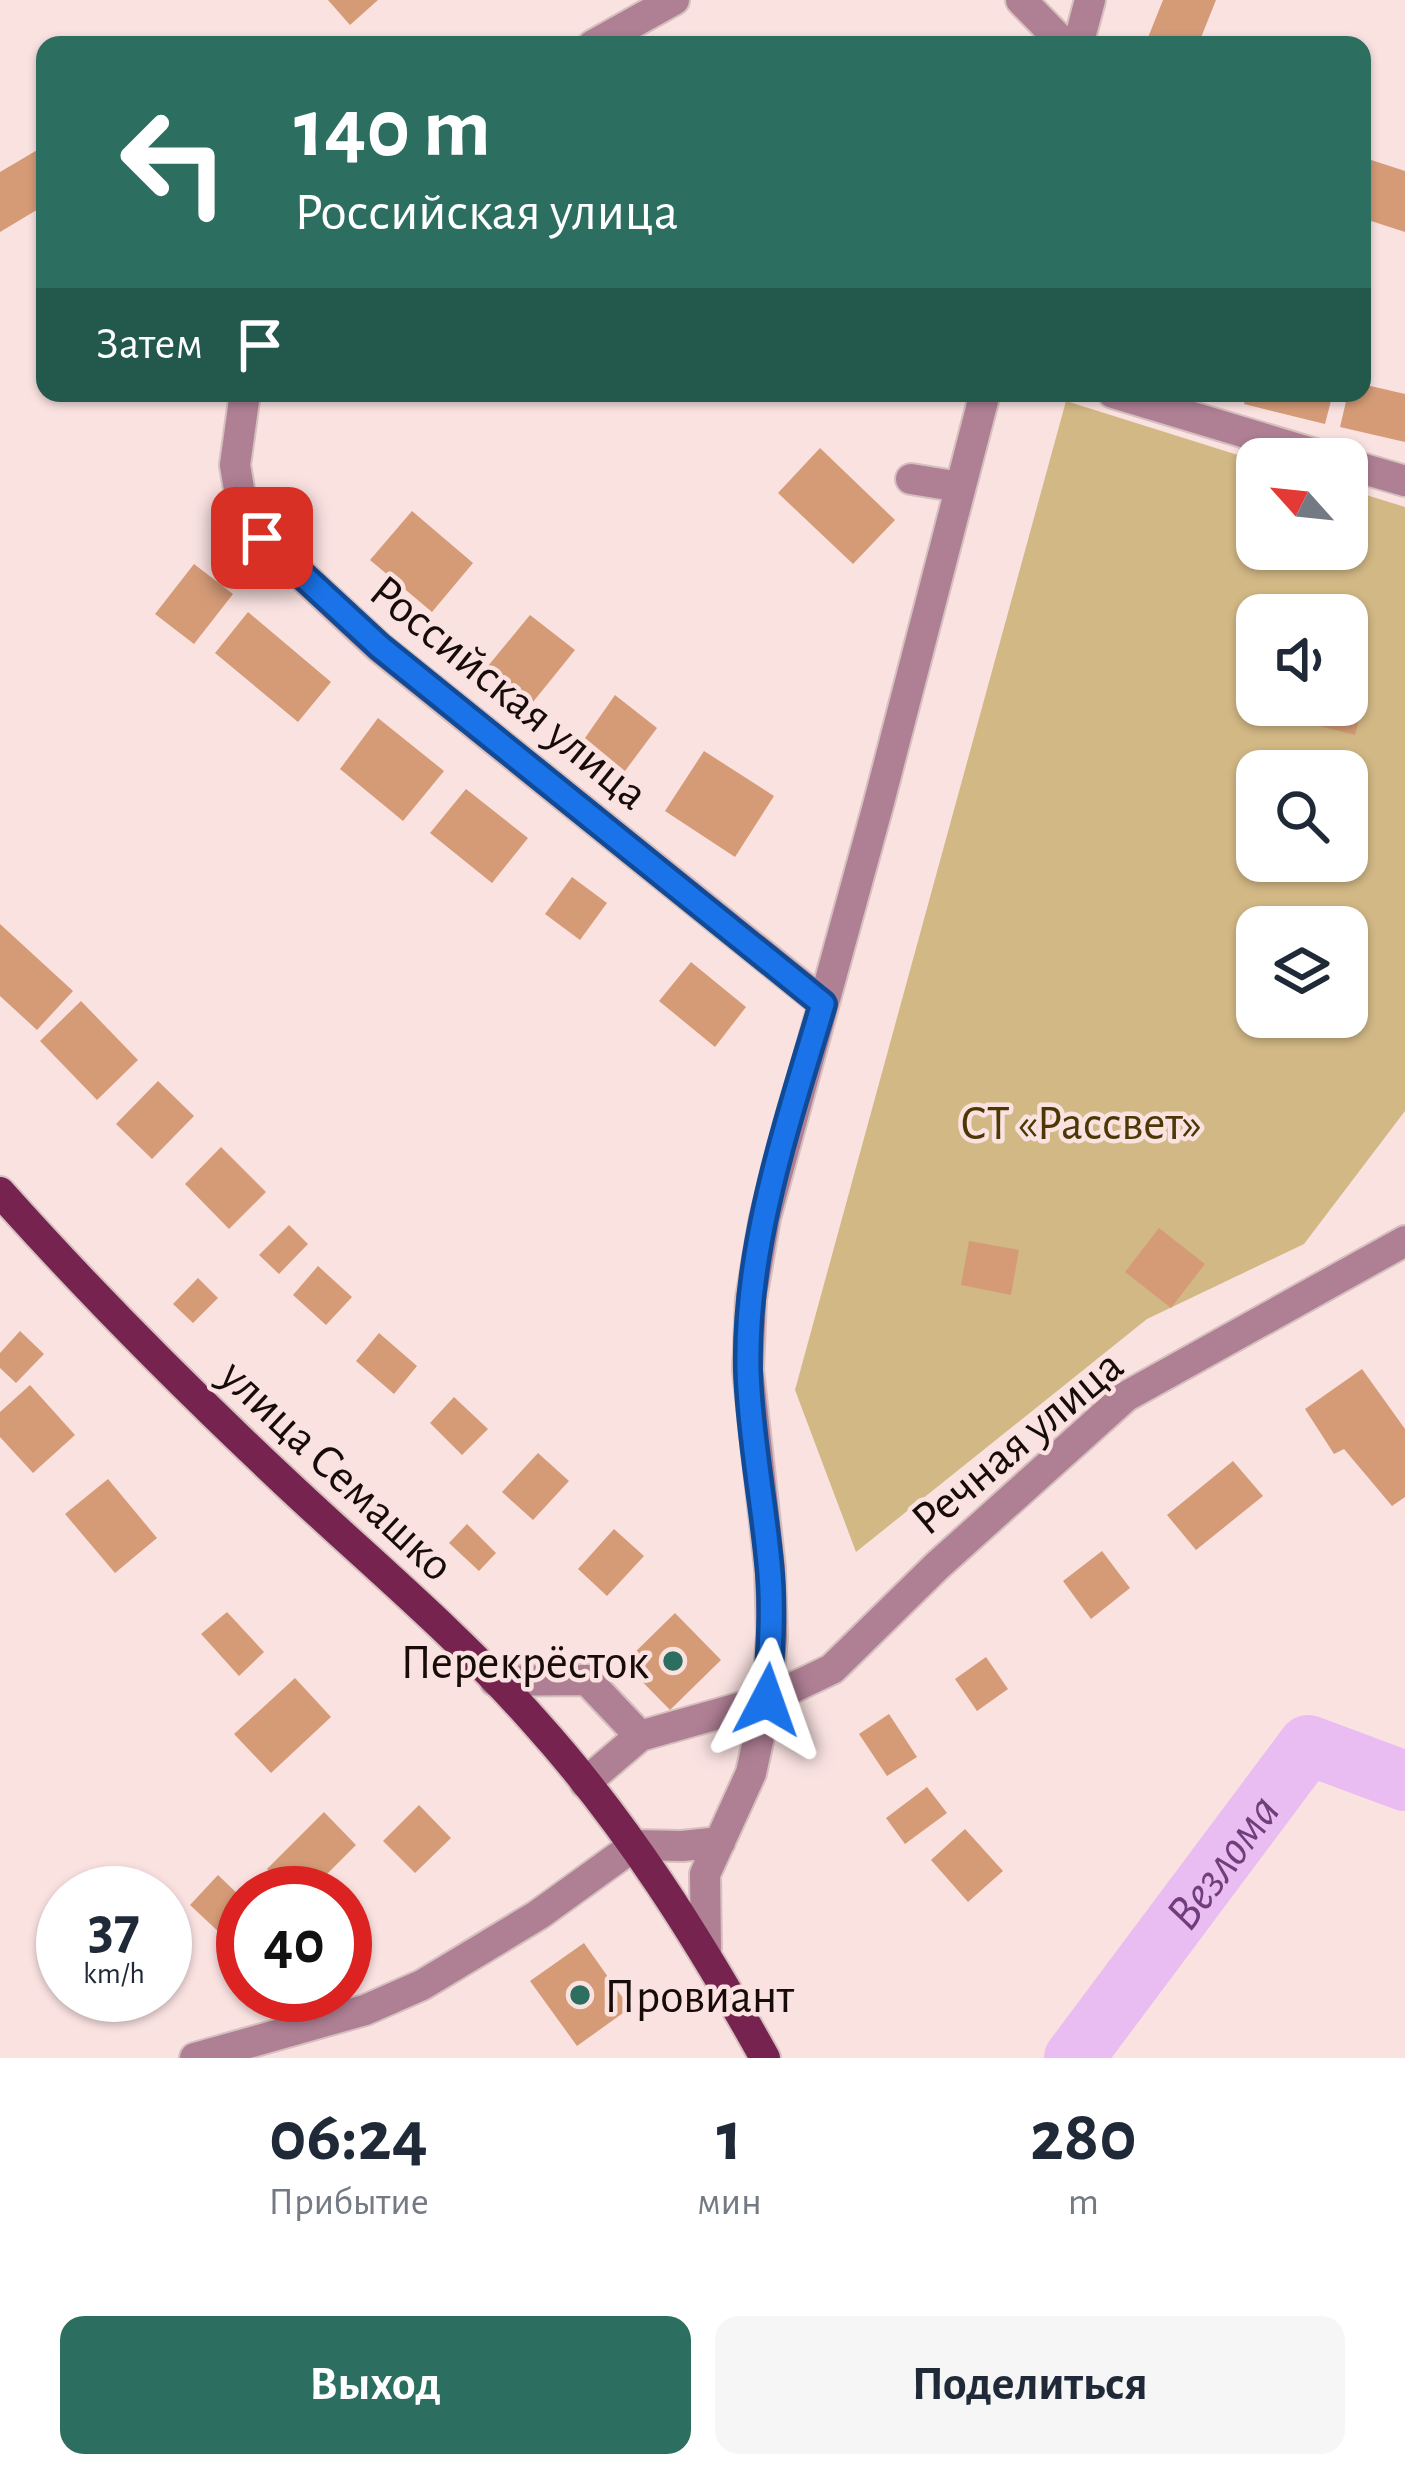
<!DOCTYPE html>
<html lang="ru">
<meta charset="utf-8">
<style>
:root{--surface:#fff;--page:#f6f6f7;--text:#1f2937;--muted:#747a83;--accent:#2c6e5f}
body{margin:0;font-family:"Alegreya Sans",sans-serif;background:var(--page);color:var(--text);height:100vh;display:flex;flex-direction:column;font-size:45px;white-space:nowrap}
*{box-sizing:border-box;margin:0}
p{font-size:39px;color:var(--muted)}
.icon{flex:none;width:66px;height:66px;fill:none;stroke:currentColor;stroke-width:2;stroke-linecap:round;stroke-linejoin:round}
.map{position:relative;height:2058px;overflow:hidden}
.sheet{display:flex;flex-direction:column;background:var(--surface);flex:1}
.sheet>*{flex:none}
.hud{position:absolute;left:36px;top:36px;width:1335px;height:366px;border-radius:24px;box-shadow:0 3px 9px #0004;background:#2c6e5f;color:#fff;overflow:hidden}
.needle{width:78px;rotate:297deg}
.fabs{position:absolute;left:1236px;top:438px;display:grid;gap:24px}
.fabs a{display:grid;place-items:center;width:132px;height:132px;border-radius:24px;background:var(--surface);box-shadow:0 3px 9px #0004;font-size:60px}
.speed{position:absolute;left:36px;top:1866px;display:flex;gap:24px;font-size:60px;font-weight:700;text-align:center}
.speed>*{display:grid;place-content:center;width:156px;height:156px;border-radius:50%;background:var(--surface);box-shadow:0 3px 9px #0004;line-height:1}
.speed small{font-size:30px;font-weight:400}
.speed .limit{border:18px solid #d22;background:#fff;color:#111}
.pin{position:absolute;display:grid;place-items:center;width:102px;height:102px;color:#fff;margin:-51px;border-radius:24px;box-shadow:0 6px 18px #0006}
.me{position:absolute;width:132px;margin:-66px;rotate:4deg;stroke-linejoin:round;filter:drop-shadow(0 0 9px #0008)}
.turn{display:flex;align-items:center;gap:42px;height:252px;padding:0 60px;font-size:54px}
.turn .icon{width:156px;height:156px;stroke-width:2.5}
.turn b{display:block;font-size:84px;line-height:102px}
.then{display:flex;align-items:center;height:114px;padding:0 60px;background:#0003;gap:24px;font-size:45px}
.eta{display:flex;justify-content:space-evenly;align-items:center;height:204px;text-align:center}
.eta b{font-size:72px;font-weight:700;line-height:84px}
.action{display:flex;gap:24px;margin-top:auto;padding:24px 60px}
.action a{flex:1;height:138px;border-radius:24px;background:var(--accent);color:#fff;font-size:48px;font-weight:700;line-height:138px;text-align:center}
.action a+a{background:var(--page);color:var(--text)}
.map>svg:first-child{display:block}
</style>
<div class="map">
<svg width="1405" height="2058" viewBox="0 0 1405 2058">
<rect width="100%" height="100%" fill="#fae2e1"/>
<path fill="#d2b885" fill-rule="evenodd" d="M 1066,401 L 1257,461 L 1257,549 L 1347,549 L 1347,489 L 1405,507 L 1405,1111 L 1304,1244 L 1147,1319 L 856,1552 L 795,1390 ZM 1257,615 L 1347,615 L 1347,705 L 1257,705 ZM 1257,771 L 1347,771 L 1347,861 L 1257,861 ZM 1257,927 L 1347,927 L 1347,1017 L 1257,1017 Z"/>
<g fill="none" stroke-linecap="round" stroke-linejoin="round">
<path stroke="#e9bdf1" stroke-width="60" id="s1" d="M 1074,2058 L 1308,1745 L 1405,1781"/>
</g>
<path fill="#d59b77" d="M 328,0 L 378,0 L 350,25 Z
M 1163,0 L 1216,0 L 1198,45 L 1145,45 Z
M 39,149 L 45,159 L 45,205 L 0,232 L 0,172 Z
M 1362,157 L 1405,171 L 1405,232 L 1362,218 Z
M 1362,384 L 1405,394 L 1405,442 L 1340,427 L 1348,393 L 1362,393 Z
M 1246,393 L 1333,393 L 1325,424 L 1244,404 Z
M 820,448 L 895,520 L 853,564 L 778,493 Z
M 412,511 L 473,563 L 432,612 L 370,560 Z
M 194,564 L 233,594 L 194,644 L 155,614 Z
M 248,612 L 331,682 L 298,722 L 215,653 Z
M 530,615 L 575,650 L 533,702 L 488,666 Z
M 1347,678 L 1368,684 L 1355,735 L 1308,723 L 1313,705 L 1347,705 Z
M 615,695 L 657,728 L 625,771 L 585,738 Z
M 378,718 L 444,771 L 403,821 L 340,769 Z
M 704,751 L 774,796 L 735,857 L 665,811 Z
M 466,789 L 528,838 L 492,883 L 430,833 Z
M 572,877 L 607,903 L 580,940 L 545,914 Z
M 0,924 L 73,991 L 37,1030 L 0,996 Z
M 691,962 L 746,1007 L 715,1047 L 659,1001 Z
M 81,1001 L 138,1060 L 97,1100 L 40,1041 Z
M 158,1081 L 194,1116 L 152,1159 L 116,1124 Z
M 221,1147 L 266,1192 L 229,1229 L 185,1184 Z
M 289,1225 L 308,1244 L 279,1274 L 259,1255 Z
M 1159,1228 L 1205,1264 L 1171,1308 L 1125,1272 Z
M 969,1241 L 1019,1250 L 1011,1295 L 961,1285 Z
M 318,1266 L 352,1297 L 326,1325 L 293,1295 Z
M 198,1278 L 218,1298 L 193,1323 L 173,1304 Z
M 20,1331 L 44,1354 L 16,1383 L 0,1368 L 0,1353 Z
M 379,1333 L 417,1366 L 394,1394 L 356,1361 Z
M 1362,1369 L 1405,1429 L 1405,1497 L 1392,1506 L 1344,1449 L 1334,1454 L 1305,1409 Z
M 30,1385 L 75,1435 L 33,1473 L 0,1437 L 0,1412 Z
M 454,1397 L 488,1429 L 462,1455 L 430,1423 Z
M 538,1453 L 569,1481 L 533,1520 L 502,1492 Z
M 1233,1461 L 1263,1496 L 1196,1550 L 1167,1515 Z
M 108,1479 L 157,1538 L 115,1573 L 65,1514 Z
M 467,1524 L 496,1553 L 479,1571 L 449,1543 Z
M 614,1529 L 644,1556 L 607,1596 L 578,1569 Z
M 1102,1551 L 1130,1588 L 1091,1619 L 1063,1581 Z
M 227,1612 L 264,1652 L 239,1676 L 201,1634 Z
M 675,1613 L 721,1660 L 670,1710 L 624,1663 Z
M 986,1657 L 1008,1689 L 977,1711 L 955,1679 Z
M 295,1678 L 331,1717 L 271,1773 L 234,1734 Z
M 889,1714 L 917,1757 L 887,1776 L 859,1734 Z
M 927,1787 L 947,1813 L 905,1844 L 886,1818 Z
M 419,1805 L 451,1838 L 415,1873 L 383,1841 Z
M 324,1812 L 356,1845 L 308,1893 L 290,1893 L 267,1869 Z
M 965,1829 L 1003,1871 L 968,1902 L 931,1860 Z
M 218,1875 L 243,1899 L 243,1912 L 221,1934 L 190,1905 Z
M 584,1943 L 630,2008 L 577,2046 L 530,1981 Z"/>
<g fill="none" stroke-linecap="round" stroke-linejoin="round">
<defs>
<path id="minor" d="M 1021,0 L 1065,45
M 593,45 L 674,0
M 1078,45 L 1090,0
M 245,393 L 235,465 L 240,495 L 262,538 L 379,647 L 823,1003
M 1113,393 L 1332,459
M 1347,464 L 1405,481
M 911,479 L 960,487
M 495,1681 L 587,1680 L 640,1736 L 767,1700 L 832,1669 L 937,1566 L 1125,1397 L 1405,1241
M 585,1783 L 640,1736
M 706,1951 L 705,1874 L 751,1773 L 767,1700 L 772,1636 L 770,1568 L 748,1370 L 751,1299 L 765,1218 L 879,802 L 985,393
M 195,2058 L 365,2010 L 422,1985 L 538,1915 L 635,1845 L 682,1846 L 720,1842"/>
<path id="major" d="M 0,1192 C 91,1294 187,1390 286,1483 C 370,1562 459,1636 535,1722 C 627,1824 699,1939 765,2058"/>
</defs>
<use href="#minor" stroke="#d6c0bf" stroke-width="34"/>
<use href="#major" stroke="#d6c0bf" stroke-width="34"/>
<use href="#minor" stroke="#af7f94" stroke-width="30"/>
<use href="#major" stroke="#76234f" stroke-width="30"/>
</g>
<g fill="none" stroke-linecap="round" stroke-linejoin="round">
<defs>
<path id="route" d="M 262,538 L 380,647 L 823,1004 C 788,1122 745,1246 748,1371 C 750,1435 763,1499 769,1563 C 774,1608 770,1654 767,1700"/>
</defs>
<use href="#route" stroke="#114b97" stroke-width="30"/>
<use href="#route" stroke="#1a73e8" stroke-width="21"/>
</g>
<g fill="#2c6e5f" stroke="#fae2e1" stroke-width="4.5">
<circle cx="673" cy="1661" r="12"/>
<circle cx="580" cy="1995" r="12"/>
</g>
<g text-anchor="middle" stroke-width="9" stroke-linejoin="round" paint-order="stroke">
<g font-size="48" fill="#180c0b" stroke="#fae2e1">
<text transform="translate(510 691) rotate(39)" y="17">Российская улица</text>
<text transform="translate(1016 1441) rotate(-40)" y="17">Речная улица</text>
<text transform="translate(338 1469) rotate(43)" y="17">улица Семашко</text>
</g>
<g font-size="48" fill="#4d3705" stroke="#fae2e1">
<text x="1081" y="1139">СТ «Рассвет»</text>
</g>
<g font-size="48" fill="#180c0b" stroke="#fae2e1" text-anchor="end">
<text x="649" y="1678">Перекрёсток</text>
<text x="604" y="2012" text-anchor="start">Провиант</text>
</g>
<g font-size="51" font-style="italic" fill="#723d7d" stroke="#fae2e1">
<text dy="18" stroke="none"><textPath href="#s1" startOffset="246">Везлома</textPath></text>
</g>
</g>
</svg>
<div class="fabs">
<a><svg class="needle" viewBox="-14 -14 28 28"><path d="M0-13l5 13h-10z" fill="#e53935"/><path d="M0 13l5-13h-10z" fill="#747a83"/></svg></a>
<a><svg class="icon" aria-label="sound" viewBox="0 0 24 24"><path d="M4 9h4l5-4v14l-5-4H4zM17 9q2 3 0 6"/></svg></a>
<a><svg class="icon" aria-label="search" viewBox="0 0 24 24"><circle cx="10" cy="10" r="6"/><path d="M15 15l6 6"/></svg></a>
<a><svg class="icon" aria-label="layers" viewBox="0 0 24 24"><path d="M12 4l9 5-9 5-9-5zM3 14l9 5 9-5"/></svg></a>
</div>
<div class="speed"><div>37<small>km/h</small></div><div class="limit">40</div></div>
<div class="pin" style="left:262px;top:538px;background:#d93025"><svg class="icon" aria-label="arrive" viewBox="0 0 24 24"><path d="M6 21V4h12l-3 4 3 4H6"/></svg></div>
<svg class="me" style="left:767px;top:1700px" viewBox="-20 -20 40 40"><path d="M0-17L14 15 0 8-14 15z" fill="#1a73e8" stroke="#fff" stroke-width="4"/></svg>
<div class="hud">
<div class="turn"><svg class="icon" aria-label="left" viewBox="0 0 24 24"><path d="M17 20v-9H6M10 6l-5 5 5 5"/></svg><div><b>140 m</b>Российская улица</div></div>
<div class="then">Затем<svg class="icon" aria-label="arrive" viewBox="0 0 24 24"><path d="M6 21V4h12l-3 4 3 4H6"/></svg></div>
</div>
</div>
<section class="sheet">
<div class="eta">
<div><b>06:24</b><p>Прибытие</p></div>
<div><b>1</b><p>мин</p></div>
<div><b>280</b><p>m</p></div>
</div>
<div class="action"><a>Выход</a><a>Поделиться</a></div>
</section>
